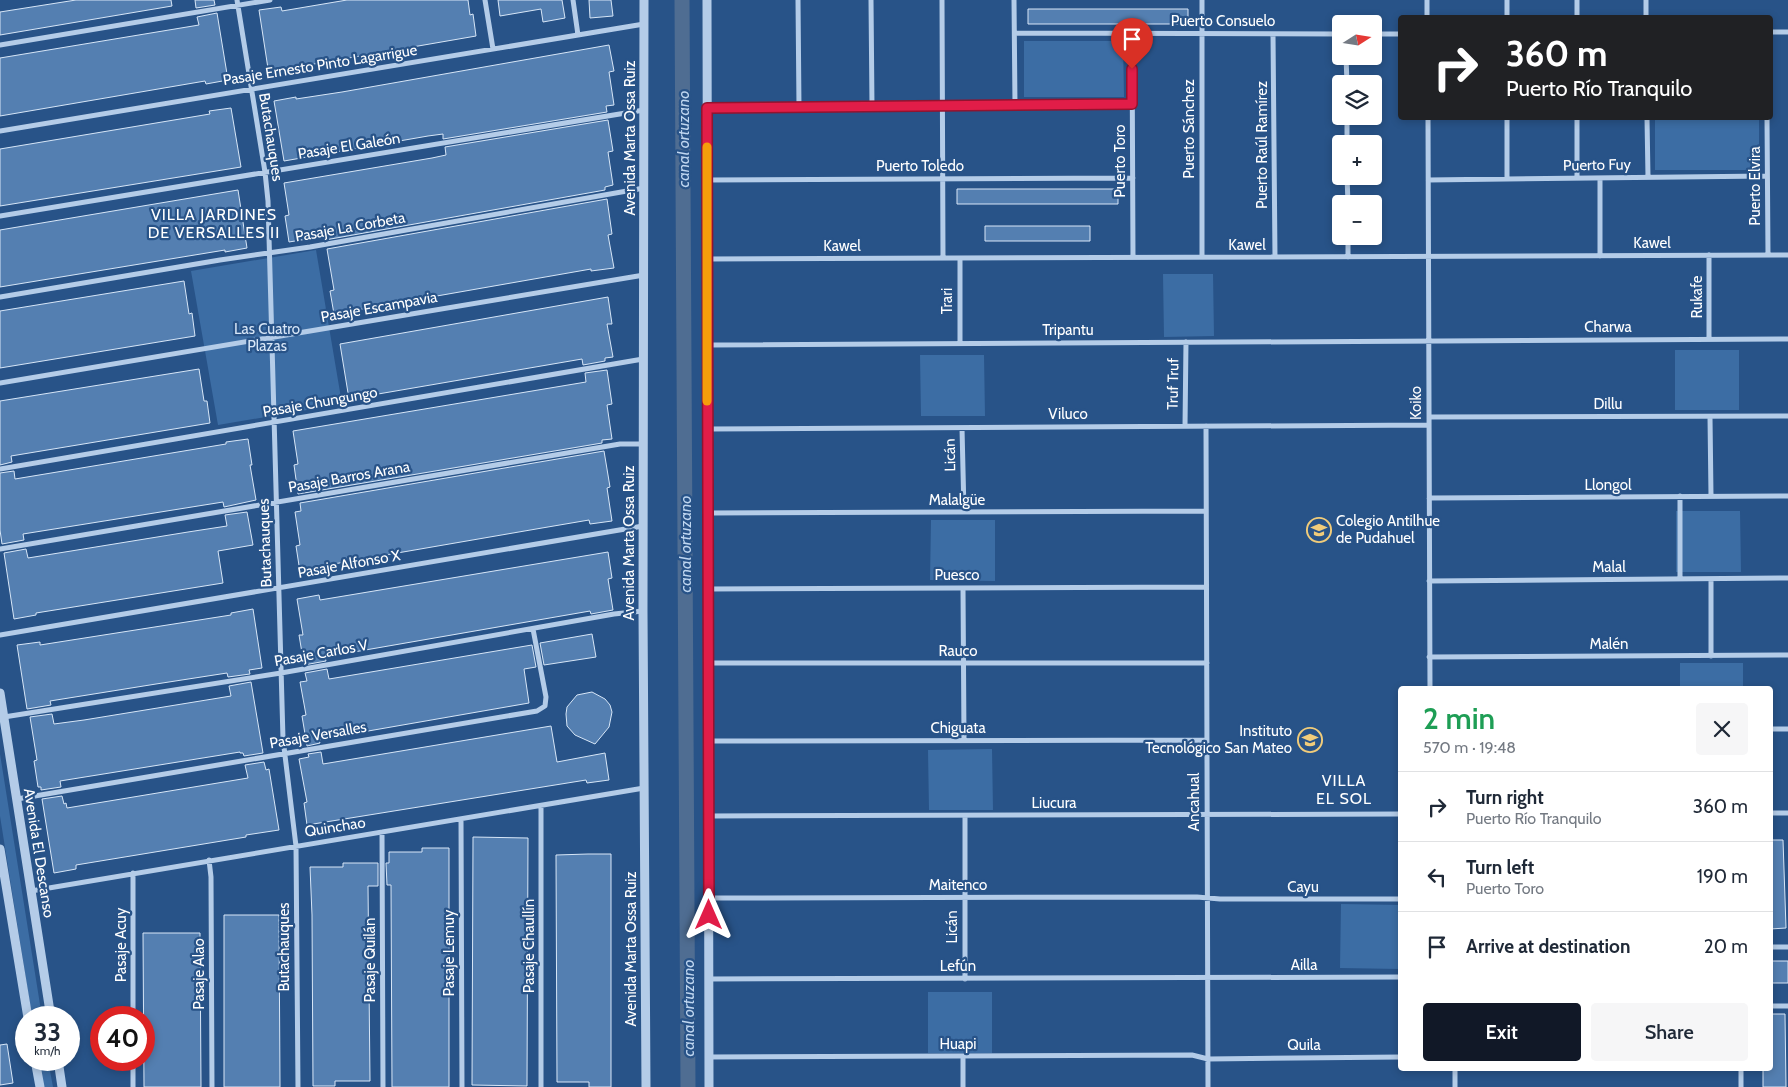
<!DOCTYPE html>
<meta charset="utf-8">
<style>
:root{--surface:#fff;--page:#f6f6f7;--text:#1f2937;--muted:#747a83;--line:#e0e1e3;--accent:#111827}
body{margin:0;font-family:Cabin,sans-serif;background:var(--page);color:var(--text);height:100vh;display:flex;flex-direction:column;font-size:19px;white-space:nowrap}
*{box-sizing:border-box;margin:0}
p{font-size:16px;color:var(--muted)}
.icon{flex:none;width:28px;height:28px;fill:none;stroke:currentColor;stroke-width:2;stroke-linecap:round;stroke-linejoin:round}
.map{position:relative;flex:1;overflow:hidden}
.drawer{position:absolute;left:1398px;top:686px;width:375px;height:385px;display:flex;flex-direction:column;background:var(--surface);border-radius:5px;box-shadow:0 2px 8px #0003}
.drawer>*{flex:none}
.banner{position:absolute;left:1398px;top:15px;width:375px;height:105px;border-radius:5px;box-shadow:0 2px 8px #0003;background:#202124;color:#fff;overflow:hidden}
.needle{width:32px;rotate:78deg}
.controls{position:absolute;left:1332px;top:15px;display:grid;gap:10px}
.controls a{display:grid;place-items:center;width:50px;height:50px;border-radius:5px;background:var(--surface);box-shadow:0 2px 8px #0003;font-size:25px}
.speed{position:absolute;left:15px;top:1006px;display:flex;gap:10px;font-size:25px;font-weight:700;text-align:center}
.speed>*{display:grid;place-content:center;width:65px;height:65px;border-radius:50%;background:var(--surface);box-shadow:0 2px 8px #0003;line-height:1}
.speed small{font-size:12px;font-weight:400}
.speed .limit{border:8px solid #d22;background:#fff;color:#111}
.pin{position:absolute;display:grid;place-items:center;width:42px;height:42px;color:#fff;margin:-51px -21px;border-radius:50% 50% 50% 0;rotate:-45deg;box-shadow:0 0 5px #0007}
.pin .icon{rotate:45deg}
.me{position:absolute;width:55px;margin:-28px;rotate:0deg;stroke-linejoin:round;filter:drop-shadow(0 0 4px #0008)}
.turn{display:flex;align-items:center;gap:18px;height:105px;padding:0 25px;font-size:22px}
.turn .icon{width:65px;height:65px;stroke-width:2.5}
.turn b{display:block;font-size:35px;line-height:42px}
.round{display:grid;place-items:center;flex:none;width:52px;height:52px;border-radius:5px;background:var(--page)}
.head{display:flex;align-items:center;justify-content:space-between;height:85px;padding:0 25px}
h1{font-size:30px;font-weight:600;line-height:38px;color:#1e9e55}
.primary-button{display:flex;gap:10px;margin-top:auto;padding:10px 25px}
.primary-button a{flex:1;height:58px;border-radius:5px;background:var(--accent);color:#fff;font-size:20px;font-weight:600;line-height:58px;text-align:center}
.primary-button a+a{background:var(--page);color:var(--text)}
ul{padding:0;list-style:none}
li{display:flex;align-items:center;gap:15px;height:70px;padding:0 25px;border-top:1px solid var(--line)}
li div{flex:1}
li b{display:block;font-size:19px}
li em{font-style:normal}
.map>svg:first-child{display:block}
</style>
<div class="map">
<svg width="1788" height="1087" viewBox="0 0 1788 1087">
<rect width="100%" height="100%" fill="#285388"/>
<path fill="#3c6da4" d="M 1024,41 L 1123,41 L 1124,97 L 1024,97 Z
M 1655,118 L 1759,118 L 1759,170 L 1655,170 Z
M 316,250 L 342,404 L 218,425 L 191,271 Z
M 1163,274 L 1213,274 L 1214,336 L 1164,337 Z
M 1675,350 L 1739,350 L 1739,410 L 1675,410 Z
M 920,355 L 984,355 L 985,416 L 921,416 Z
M 1676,511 L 1740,511 L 1741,572 L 1676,572 Z
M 931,520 L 995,520 L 995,581 L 930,580 Z
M 1680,663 L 1743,663 L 1743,689 L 1680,689 Z
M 992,749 L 993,810 L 929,810 L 928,750 Z
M 0,754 L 42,1017 L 32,1017 L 0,816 Z
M 1341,904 L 1400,905 L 1400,969 L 1340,968 Z
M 928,992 L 992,992 L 992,1053 L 928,1053 Z
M 39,1060 L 48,1060 L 53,1087 L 43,1087 Z"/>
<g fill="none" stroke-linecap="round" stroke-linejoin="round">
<path stroke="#4f6d92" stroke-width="15" d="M 682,0 L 688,1087"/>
</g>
<path fill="#547fb1" stroke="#d7e6f7" d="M 76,0 L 171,0 L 172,6 L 0,35 L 0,12 Z
M 195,0 L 214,0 L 215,5 L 196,8 Z
M 347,0 L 468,0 L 470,15 L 473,14 L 476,36 L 291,68 L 291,71 L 269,75 L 259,10 L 281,7 L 282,11 Z
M 498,0 L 562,0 L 565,18 L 543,22 L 541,9 L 500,16 Z
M 589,0 L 611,0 L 613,16 L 590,18 Z
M 1028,9 L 1188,9 L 1188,24 L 1028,24 Z
M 217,13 L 228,80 L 206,84 L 205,81 L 0,116 L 0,58 L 199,25 L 197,17 Z
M 609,45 L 614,71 L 609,72 L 614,105 L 606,106 L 607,112 L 443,139 L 443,134 L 428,136 L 284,161 L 274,101 L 296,97 L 296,99 L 342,92 Z
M 231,108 L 241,167 L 0,206 L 0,149 L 210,114 L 209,111 Z
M 608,120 L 613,151 L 608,152 L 613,185 L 605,187 L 605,190 L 325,240 L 325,236 L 289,242 L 285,216 L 289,215 L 284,183 L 432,158 L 446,155 L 445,147 Z
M 957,189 L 1118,189 L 1118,204 L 957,204 Z
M 238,190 L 247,248 L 225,252 L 225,250 L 0,287 L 0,230 Z
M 607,199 L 612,234 L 608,235 L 614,268 L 591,271 L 591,269 L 334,314 L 330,291 L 334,290 L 327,249 Z
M 985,226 L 1090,226 L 1090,241 L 985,241 Z
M 184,281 L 189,314 L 192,313 L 195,336 L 0,368 L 0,311 Z
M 608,297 L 612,324 L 607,324 L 613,357 L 605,358 L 605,361 L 583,365 L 582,359 L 349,399 L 340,344 Z
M 199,369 L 204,401 L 207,401 L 210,423 L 11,456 L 12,462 L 0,465 L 0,401 Z
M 607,370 L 612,404 L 607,405 L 612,439 L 602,440 L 602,443 L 298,494 L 294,465 L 298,464 L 293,431 L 586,382 L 585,373 Z
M 248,439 L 252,465 L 250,465 L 256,500 L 224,507 L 223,502 L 23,534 L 24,540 L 2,544 L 0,530 L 0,473 L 14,471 L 15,479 L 226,444 L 226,442 Z
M 604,451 L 610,487 L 607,488 L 612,521 L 590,524 L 589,520 L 542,528 L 322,566 L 323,569 L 300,572 L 296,546 L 300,545 L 295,512 L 301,511 L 300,503 Z
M 247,512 L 253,545 L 218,551 L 223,583 L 36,613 L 36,615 L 14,619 L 4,553 L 26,549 L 28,558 L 188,532 L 227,526 L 225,515 Z
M 608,552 L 612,578 L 608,579 L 613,610 L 591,614 L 590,611 L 325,657 L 326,661 L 304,665 L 299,635 L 303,635 L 297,599 L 319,595 L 320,600 Z
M 253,609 L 262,668 L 249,670 L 250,674 L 228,677 L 227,673 L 156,684 L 50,701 L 51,705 L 27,709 L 17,645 L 40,642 L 40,645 L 231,615 L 231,613 Z
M 592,634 L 596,657 L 544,665 L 540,643 Z
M 532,645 L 536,667 L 524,669 L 529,703 L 328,738 L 319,740 L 320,743 L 307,746 L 302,716 L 306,715 L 300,682 L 307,681 L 305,673 L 327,669 L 329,679 Z
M 251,682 L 263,753 L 244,756 L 243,753 L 240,753 L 240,752 L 60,781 L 61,787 L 41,790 L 41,787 L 38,787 L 34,761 L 37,760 L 30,717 L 52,714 L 54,724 L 84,720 L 231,696 L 229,686 Z
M 592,692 L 605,699 L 610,705 L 612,712 L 609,727 L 595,744 L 575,735 L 567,726 L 566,714 L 567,707 L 577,695 Z
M 551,726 L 557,762 L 605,753 L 609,780 L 587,783 L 586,780 L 307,825 L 304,803 L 307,802 L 299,759 L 309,757 L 308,754 L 321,752 L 323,764 Z
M 264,762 L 266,770 L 269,769 L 279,830 L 246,835 L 246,837 L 76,865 L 76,869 L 54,873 L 42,799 L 62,796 L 64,804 L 66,803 L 67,808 L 248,778 L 245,765 Z
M 473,837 L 528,838 L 527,1086 L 472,1085 Z
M 1770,840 L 1783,840 L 1786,928 L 1770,929 Z
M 422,848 L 449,848 L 449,1087 L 392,1087 L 391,885 L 387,885 L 386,863 L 389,863 L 389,852 L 422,852 Z
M 588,854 L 611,854 L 611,1087 L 589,1087 L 589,1082 L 557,1082 L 556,855 Z
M 343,863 L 378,863 L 378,886 L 368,886 L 370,1081 L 335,1081 L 335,1086 L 313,1086 L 312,915 L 310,867 L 343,867 Z
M 224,915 L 279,915 L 280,1087 L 224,1087 Z
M 143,933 L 200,933 L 201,1087 L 144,1087 Z
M 1770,961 L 1788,961 L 1788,983 L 1770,983 Z
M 1770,1014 L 1785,1014 L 1786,1087 L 1763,1087 L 1763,1069 L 1770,1069 Z
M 7,1044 L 13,1083 L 0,1085 L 0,1045 Z"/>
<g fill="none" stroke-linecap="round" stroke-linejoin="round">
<path stroke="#b4cce8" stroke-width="5" d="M 237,0 L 265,172 L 268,201 L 283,739 L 296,846 L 298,1087
M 485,0 L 493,49
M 573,0 L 578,35
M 798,0 L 799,107
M 871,0 L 872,106
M 942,0 L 943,258
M 1014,0 L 1015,105
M 1202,0 L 1202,257
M 1427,0 L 1427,18
M 1507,0 L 1507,18
M 1646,0 L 1646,18
M 1577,18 L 1577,0
M 1770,32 L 1788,32
M 1015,33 L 1341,34
M 1132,34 L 1133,257
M 1273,34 L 1275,257
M 1374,34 L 1400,34
M 0,45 L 270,0
M 1346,56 L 1347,84
M 707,108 L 1132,104
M 1347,116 L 1347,144
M 1428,118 L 1430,689
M 1507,118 L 1507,178
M 1647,118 L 1648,177
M 1767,118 L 1768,255
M 0,131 L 644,24
M 1347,176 L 1348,204
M 1577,178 L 1577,118
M 707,180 L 1133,178
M 1428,180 L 1767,176
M 0,216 L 644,110
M 1348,236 L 1348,257
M 1600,256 L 1600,178
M 960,258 L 960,343
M 707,259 L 1788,255
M 0,297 L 220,260 L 310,247 L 644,188
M 1709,339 L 1709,255
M 707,345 L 1788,339
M 0,383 L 644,275
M 1429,417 L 1788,416
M 1710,417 L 1711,496
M 1185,426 L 1186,342
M 1206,426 L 1208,1087
M 962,428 L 964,512
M 707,429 L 1429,425
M 0,469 L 643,359
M 1680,496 L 1680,579
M 1429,498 L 1788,496
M 708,513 L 1206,511
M 0,549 L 620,444 L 643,444
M 1711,579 L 1711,656
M 1429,581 L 1788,578
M 963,588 L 964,740
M 708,589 L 1206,587
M 0,635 L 643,526
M 1429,657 L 1788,655
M 709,663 L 1207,663
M 4,717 L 281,673 L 614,614 L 643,611
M 1770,729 L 1788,729
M 709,741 L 1207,740
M 17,799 L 537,711 L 545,706 L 546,697 L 533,629
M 1770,813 L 1788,813
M 709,816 L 1400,814
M 461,819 L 462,1087
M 382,832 L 383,1087
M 209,860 L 211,877 L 212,1087
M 133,873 L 133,1018
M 31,891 L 644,788
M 709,898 L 1197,897 L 1220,899 L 1400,899
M 1770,947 L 1788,947
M 709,979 L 1400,977
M 965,979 L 965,816
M 1770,1006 L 1788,1006
M 963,1056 L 963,1087
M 709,1057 L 1192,1055 L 1208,1059 L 1400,1057
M 133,1060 L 133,1087
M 1455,1069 L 1455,1087
M 1741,1069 L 1741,1087
M 541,1087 L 541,806"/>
<path stroke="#b4cce8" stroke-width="9" d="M 644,0 L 643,611 L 646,1087
M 707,0 L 709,1087
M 0,693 L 51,1018
M 0,849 L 28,1018
M 35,1060 L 40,1087
M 58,1060 L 62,1087"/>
</g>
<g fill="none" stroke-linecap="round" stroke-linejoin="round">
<defs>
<path id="route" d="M 709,915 L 707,108 L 1132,104 L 1132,69"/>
</defs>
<use href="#route" stroke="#92132f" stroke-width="12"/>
<use href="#route" stroke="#e11d48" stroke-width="9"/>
<path stroke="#f59e0b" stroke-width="9" d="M 707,147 L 707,401"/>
</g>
<defs>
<symbol id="school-ring" viewBox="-11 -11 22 22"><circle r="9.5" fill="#285388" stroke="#f1cc7a" stroke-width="1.5"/><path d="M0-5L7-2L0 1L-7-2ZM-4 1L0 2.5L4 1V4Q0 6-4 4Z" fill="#f1cc7a"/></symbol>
</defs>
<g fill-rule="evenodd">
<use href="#school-ring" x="1305" y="516" width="28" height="28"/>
<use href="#school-ring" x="1296" y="726" width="28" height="28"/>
</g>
<g text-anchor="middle" stroke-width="4.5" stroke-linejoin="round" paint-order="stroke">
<g font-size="15" fill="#fff" stroke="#285388">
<text x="1223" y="26">Puerto Consuelo</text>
<text transform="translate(320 65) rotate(-9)" y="5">Pasaje Ernesto Pinto Lagarrigue</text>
<text transform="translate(1189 129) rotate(-90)" y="5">Puerto Sánchez</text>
<text transform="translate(271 137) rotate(81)" y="5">Butachauques</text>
<text transform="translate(630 138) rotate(-90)" y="5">Avenida Marta Ossa Ruiz</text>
<text transform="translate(1262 145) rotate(-90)" y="5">Puerto Raúl Ramírez</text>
<text transform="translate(349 146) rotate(-9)" y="5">Pasaje El Galeón</text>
<text transform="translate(1120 161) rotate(-90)" y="5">Puerto Toro</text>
<text transform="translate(1597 165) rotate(-1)" y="5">Puerto Fuy</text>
<text x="920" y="171">Puerto Toledo</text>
<text transform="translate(1755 186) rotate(-90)" y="5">Puerto Elvira</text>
<text transform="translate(350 227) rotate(-10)" y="5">Pasaje La Corbeta</text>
<text x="1652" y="248">Kawel</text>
<text x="1247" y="250">Kawel</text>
<text x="842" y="251">Kawel</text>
<text transform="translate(1697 297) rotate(-90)" y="5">Rukafe</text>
<text transform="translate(947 301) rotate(-90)" y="5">Trari</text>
<text transform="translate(379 307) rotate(-10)" y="5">Pasaje Escampavia</text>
<text x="1608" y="332">Charwa</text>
<text x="1068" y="335">Tripantu</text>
<text transform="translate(1173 384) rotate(-89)" y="5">Truf Truf</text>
<text transform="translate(320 402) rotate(-10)" y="5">Pasaje Chungungo</text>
<text transform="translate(1416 403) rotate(-90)" y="5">Koiko</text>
<text x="1608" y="409">Dillu</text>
<text x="1068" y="419">Viluco</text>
<text transform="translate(950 455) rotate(-91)" y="5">Licán</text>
<text transform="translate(349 477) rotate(-10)" y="5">Pasaje Barros Arana</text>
<text x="1608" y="490">Llongol</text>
<text x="957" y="505">Malalgüe</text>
<text transform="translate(265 543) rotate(-92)" y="5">Butachauques</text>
<text transform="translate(629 543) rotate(-90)" y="5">Avenida Marta Ossa Ruiz</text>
<text transform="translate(349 564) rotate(-10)" y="5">Pasaje Alfonso X</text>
<text x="1609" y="572">Malal</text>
<text x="957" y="580">Puesco</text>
<text x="1609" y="649">Malén</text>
<text x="958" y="656">Rauco</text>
<text transform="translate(321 653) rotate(-10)" y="5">Pasaje Carlos V</text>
<text x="958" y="733">Chiguata</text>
<text transform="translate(318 735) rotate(-10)" y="5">Pasaje Versalles</text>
<text transform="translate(1194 802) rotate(-90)" y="5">Ancahual</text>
<text x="1054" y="808">Liucura</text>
<text transform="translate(335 827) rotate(-9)" y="5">Quinchao</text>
<text transform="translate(39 853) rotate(81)" y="5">Avenida El Descanso</text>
<text x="958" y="890">Maitenco</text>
<text x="1303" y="892">Cayu</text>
<text transform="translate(952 927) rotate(-90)" y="5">Licán</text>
<text transform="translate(121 945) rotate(-90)" y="5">Pasaje Acuy</text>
<text transform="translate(529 946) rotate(-90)" y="5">Pasaje Chaullín</text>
<text transform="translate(284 947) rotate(-90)" y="5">Butachauques</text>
<text transform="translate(631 949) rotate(-90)" y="5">Avenida Marta Ossa Ruiz</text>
<text transform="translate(449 953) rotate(-90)" y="5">Pasaje Lemuy</text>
<text transform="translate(370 960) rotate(-90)" y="5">Pasaje Quilán</text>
<text x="1304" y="970">Ailla</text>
<text x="958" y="971">Lefún</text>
<text transform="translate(199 974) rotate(-90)" y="5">Pasaje Alao</text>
<text x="958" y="1049">Huapi</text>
<text x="1304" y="1050">Quila</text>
</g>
<g font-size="15" fill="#d7e6f7" stroke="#285388">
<text x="267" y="334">Las Cuatro<tspan x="267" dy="17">Plazas</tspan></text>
</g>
<g font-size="15" fill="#fff" stroke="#285388" text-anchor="start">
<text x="1336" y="526">Colegio Antilhue<tspan x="1336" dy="17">de Pudahuel</tspan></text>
<text x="1292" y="736" text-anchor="end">Instituto<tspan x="1292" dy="17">Tecnológico San Mateo</tspan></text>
</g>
<g font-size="16" font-style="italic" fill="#bfd6f0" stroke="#285388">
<text transform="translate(683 139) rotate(-90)" y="6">canal ortuzano</text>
<text transform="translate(685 544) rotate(-90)" y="6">canal ortuzano</text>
<text transform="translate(688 1008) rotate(-90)" y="6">canal ortuzano</text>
</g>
<g font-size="16" letter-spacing="1" fill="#fff" stroke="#285388">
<text x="214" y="220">VILLA JARDINES<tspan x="214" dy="18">DE VERSALLES II</tspan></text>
<text x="1344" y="786">VILLA<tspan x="1344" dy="18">EL SOL</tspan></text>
</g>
</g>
</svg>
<div class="controls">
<a><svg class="needle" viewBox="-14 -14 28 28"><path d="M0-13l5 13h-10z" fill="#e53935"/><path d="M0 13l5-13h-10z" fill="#747a83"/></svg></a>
<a><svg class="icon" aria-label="layers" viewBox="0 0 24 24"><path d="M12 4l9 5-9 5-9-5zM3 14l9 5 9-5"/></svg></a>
<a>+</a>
<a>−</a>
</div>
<div class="speed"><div>33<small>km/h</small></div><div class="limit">40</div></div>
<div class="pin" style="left:1132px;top:69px;background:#d93025"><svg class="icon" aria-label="arrive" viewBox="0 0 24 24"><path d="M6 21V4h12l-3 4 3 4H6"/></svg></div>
<svg class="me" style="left:709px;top:915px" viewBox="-20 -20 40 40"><path d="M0-17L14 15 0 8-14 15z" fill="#e11d48" stroke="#fff" stroke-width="4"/></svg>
<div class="banner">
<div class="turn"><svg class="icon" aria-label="right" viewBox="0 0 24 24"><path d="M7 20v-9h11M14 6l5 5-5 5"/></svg><div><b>360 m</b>Puerto Río Tranquilo</div></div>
</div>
<section class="drawer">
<div class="head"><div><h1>2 min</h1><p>570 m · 19:48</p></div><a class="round"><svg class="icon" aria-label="close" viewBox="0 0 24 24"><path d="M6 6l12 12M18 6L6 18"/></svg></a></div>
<ul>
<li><svg class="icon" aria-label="right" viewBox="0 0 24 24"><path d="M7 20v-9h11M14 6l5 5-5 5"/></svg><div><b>Turn right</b><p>Puerto Río Tranquilo</p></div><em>360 m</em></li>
<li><svg class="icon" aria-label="left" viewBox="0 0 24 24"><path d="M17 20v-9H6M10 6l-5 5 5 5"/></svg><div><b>Turn left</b><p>Puerto Toro</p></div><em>190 m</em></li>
<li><svg class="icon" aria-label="arrive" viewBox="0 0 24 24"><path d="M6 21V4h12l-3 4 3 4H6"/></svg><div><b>Arrive at destination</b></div><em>20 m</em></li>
</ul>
<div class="primary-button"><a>Exit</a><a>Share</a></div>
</section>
</div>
